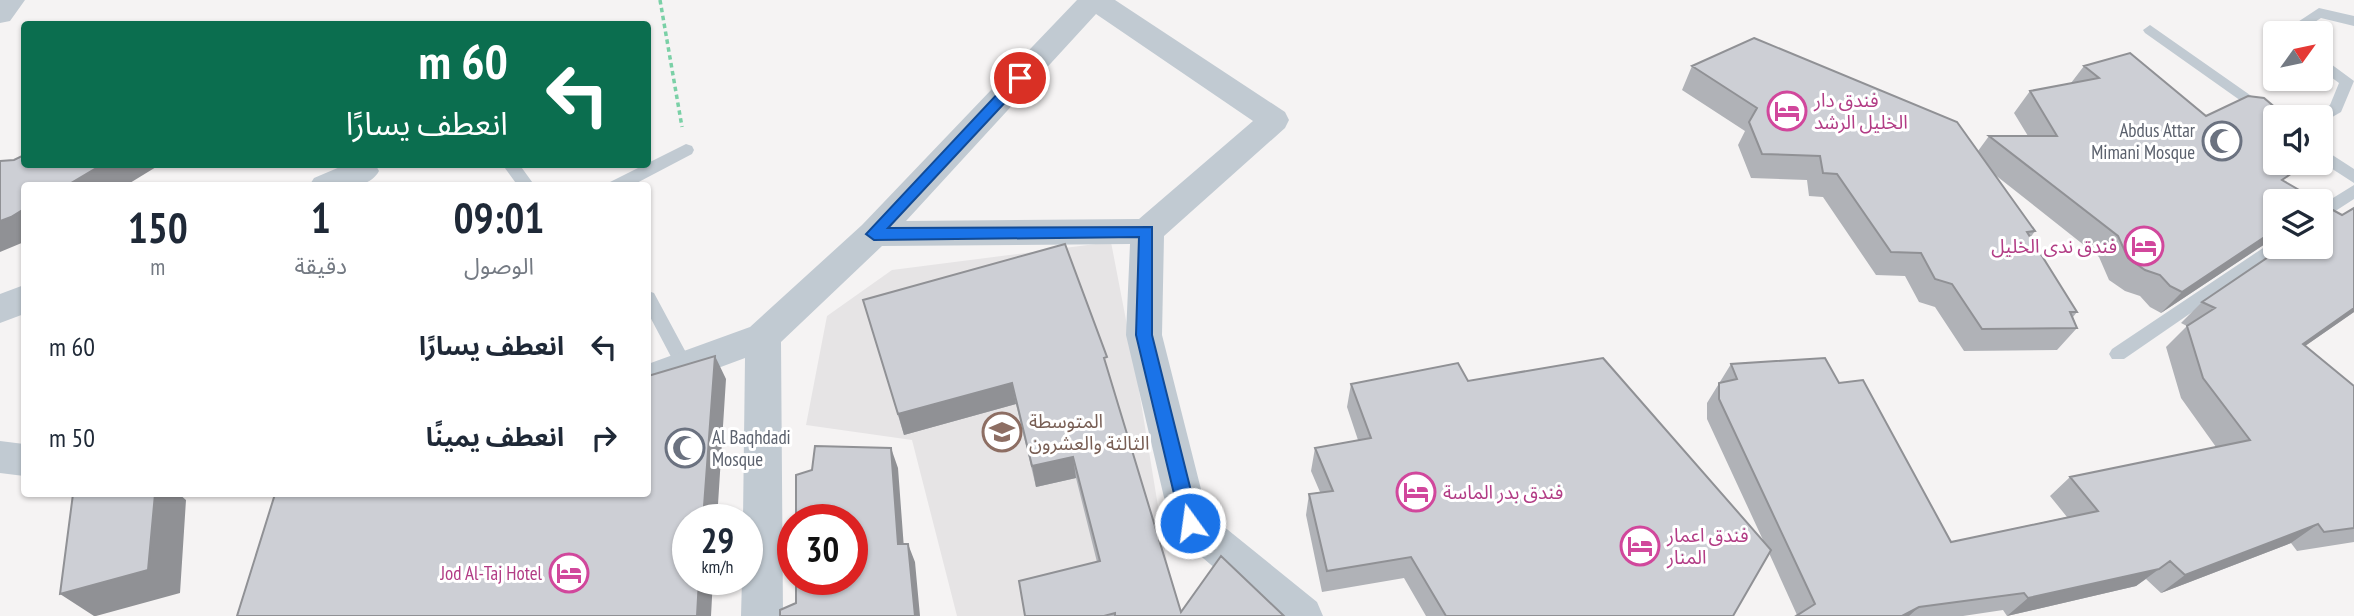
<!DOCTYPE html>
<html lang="ar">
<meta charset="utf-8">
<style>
:root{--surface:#fff;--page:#f6f6f7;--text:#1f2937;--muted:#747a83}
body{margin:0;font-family:"PT Sans Narrow","Noto Sans Arabic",sans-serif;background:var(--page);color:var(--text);direction:rtl;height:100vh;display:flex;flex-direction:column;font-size:26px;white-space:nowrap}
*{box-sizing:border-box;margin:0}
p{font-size:23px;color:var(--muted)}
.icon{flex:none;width:38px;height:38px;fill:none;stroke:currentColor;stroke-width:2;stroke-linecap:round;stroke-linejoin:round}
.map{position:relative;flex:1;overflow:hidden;direction:ltr}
.sheet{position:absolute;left:21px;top:182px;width:630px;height:315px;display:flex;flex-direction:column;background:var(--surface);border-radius:7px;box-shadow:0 2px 5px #0004;direction:rtl}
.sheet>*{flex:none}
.guide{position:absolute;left:21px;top:21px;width:630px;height:147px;border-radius:7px;box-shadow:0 2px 5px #0004;direction:rtl;background:#0b6e4f;color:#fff;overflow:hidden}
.needle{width:46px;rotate:57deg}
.buttons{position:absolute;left:2263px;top:21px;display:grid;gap:14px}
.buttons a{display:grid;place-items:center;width:70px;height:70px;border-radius:7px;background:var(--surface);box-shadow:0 2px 5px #0004;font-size:35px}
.speed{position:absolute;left:672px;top:504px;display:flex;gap:14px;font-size:35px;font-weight:700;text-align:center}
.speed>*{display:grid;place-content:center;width:91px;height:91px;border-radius:50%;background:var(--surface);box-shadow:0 2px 5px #0004;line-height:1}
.speed small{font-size:18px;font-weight:400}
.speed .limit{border:10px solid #d22;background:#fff;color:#111}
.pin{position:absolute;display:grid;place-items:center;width:60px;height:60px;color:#fff;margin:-30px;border:4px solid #fff;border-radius:50%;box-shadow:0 2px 7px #0007}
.me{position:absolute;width:77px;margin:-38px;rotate:346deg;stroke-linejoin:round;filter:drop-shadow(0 0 5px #0008)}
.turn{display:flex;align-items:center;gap:24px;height:147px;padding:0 28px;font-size:32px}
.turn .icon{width:91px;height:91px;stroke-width:2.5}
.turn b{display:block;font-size:49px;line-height:60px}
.eta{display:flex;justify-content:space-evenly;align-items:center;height:119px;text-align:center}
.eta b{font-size:42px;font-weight:700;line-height:49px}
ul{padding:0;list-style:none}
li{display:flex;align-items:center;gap:21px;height:91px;padding:0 28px}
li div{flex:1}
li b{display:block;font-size:26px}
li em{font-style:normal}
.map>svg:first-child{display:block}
</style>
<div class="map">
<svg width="2354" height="616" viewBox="0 0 2354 616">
<rect width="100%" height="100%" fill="#f5f3f3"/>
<path fill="#e6e4e5" d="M 1111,242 L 1136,372 L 1176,616 L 957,616 L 912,440 L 806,425 L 827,316 L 892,270 Z"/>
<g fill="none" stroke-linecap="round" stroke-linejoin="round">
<path stroke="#7ad0a6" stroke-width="3.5" stroke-dasharray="4.5 3.5" stroke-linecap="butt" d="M 660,0 L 682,127"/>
<path fill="#c1cad2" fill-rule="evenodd" d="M 2319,8 L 2354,16 L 2354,26 L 2321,18 L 2298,33 L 2281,33 Z
M 2150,25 L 2280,116 L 2275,117 L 2275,125 L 2145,33 L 2143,30 Z
M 2320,56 L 2354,81 L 2341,112 L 2320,124 L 2320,117 L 2313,117 L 2330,105 L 2339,83 L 2320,69 Z
M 686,144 L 692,146 L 694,150 L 692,154 L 631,186 L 608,186 L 610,182 Z
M 2320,147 L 2354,169 L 2354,183 L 2320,161 Z
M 502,164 L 519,164 L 535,186 L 518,186 Z
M 2354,185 L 2354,199 L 2320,221 L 2320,206 Z
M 2275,240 L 2275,247 L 2283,247 L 2281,251 L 2124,359 L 2112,359 L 2109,354 L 2112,349 Z
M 648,291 L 654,293 L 690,360 L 693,365 L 690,370 L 678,370 L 648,313 Z"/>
<path fill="#c1cad2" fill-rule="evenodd" d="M 0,0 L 25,0 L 10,21 L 0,23 Z
M 1077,0 L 1115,0 L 1285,112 L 1289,120 L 1285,128 L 1164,236 L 1162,335 L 1207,513 L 1317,602 L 1323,616 L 1271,616 L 1176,535 L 1170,523 L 1126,335 L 1130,244 L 882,246 L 781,342 L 783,616 L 741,616 L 742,579 L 747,579 L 747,520 L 743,520 L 745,358 L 648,394 L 648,364 L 750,327 L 862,225 ZM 1096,14 L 1253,121 L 1139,219 L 906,221 Z
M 347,164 L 375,164 L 379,171 C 367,193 331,186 309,186 L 314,178 Z
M 24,285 L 24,314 L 0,323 L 0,294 Z
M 0,441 L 24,444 L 24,476 L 0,473 Z"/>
</g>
<path fill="#b0b2b7" d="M 1692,66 L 1978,151 L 1989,136 L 2028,136 L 2014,113 L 2030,91 L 2071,83 L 2084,66 L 2206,116 L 2275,163 L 2284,182 L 2275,201 L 2275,238 L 2274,238 L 2161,313 L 2150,307 L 2140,296 L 2125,291 L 2109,280 L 2099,257 L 1994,174 L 2035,231 L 2030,238 L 2077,312 L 2073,317 L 2077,328 L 2057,350 L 1964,351 L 1935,307 L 1919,302 L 1905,276 L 1876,275 L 1823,197 L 1809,196 L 1807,180 L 1751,178 L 1738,145 L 1745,131 L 1682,90 Z
M 863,300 L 1108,371 L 1181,612 L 1284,616 L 1025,616 L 1097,562 L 1076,478 L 1036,487 L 1016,404 L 904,435 Z
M 2202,302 L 2354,312 L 2305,346 L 2354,386 L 2354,542 L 2297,551 L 2291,543 L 2161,593 L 2146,579 L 2136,586 L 2007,616 L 2003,610 L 1963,616 L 1796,616 L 1797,615 L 1769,553 L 1733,616 L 1426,616 L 1404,578 L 1322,592 L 1306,515 L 1309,494 L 1320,492 L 1311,471 L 1315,448 L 1358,440 L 1347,407 L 1351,384 L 1468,381 L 1763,540 L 1707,419 L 1707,403 L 1731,364 L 1839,383 L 1951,542 L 2067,517 L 2050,496 L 2070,477 L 2216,447 L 2181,398 L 2166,347 L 2187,326 L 2181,323 Z"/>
<path fill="#909195" d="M 103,164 L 161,164 L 125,186 L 66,186 Z
M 24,209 L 24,242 L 0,252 L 0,221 Z
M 2275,230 L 2275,236 L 2274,238 L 2161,313 L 2182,292 Z
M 2354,308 L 2354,312 L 2279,364 L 2303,344 Z
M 715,356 L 726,379 L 717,520 L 703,520 Z
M 1012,383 L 1016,404 L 904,435 L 898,414 Z
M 891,448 L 898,468 L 905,562 L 898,544 Z
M 1073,457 L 1076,478 L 1036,487 L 1032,466 Z
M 155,494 L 179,494 L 186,500 L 180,593 L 96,616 L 94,616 L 60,594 Z
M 2318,524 L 2291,543 L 2161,593 L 2185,575 Z
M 908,544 L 915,562 L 920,616 L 915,616 Z
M 2170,561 L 2136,586 L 2007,616 L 2028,598 Z
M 699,579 L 713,579 L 711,616 L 697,616 Z
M 1919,607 L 1909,616 L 1902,616 Z"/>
<path fill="#cdcfd5" stroke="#909195" stroke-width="2" d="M 1754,38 L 1957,122 L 2035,231 L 2027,232 L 2077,312 L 2070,312 L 2077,328 L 1982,329 L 1952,284 L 1935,279 L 1921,253 L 1891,252 L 1837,174 L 1823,173 L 1820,156 L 1762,154 L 1749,122 L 1757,108 L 1692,66 Z
M 2130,53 L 2206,116 L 2248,96 L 2264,98 L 2284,115 L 2284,117 L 2275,117 L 2275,163 L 2285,163 L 2295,171 L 2282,180 L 2318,201 L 2275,201 L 2275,230 L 2182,292 L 2170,286 L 2160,275 L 2145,270 L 2128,258 L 2118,236 L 1989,136 L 2057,136 L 2030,91 L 2099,78 L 2084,66 Z
M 24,155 L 24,164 L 103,164 L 66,186 L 24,186 L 24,209 L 11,217 L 0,221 L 0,161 L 14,160 Z
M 2320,203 L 2342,215 L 2354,208 L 2354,308 L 2303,344 L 2354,386 L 2354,528 L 2324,532 L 2318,524 L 2185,575 L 2170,561 L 2159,569 L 2028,598 L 2024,593 L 1919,607 L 1902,616 L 1796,616 L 1815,604 L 1719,399 L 1719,383 L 1737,379 L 1731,364 L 1825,358 L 1839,383 L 1863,380 L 1951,542 L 2098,511 L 2070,477 L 2250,440 L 2203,378 L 2187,326 L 2215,308 L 2202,302 L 2283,247 L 2320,247 Z
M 1065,244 L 1107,357 L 1104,358 L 1181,612 L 1221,556 L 1284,616 L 1115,616 L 1115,613 L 1104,616 L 1025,616 L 1019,581 L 1100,561 L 1073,457 L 1032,466 L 1012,383 L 898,414 L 863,300 Z
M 715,356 L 703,520 L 688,520 L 688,579 L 699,579 L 697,616 L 237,616 L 275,494 L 648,494 L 648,376 Z
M 1603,358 L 1771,550 L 1733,616 L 1446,616 L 1411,557 L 1327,571 L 1309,494 L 1333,491 L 1315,448 L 1371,438 L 1351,384 L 1458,363 L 1468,381 Z
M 815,446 L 891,448 L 898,544 L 908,544 L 915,616 L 780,616 L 780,610 L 796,603 L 796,579 L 852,579 L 852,520 L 796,520 L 796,475 L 812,470 Z
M 73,494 L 155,494 L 148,570 L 60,594 Z"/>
<path fill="#1a73e8" stroke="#114b97" stroke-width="2" d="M 1020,73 L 1027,78 L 1025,81 L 888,228 L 1152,227 L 1152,335 L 1199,523 L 1196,529 L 1190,531 L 1183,529 L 1181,523 L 1136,335 L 1139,237 L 874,240 L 866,234 L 1015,75 Z"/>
<defs>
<symbol id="hotel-ring" viewBox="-11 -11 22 22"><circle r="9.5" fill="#fff" stroke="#d1479c" stroke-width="1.5"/><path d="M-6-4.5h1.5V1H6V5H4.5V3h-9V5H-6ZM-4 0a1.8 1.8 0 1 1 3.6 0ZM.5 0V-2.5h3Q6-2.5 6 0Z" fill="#d1479c"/></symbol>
<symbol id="mosque-ring" viewBox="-11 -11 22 22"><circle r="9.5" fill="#fff" stroke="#6b7280" stroke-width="1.5"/><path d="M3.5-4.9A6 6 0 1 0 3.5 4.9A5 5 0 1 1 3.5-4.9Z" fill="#6b7280"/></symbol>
<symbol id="school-ring" viewBox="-11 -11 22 22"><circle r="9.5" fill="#fff" stroke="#8d6e63" stroke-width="1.5"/><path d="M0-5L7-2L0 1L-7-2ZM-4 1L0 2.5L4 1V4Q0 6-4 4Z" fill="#8d6e63"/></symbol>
</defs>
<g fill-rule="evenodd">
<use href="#hotel-ring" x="1765" y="89" width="44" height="44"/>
<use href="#mosque-ring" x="2200" y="119" width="44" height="44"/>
<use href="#hotel-ring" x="2122" y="224" width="44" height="44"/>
<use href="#school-ring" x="980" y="410" width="44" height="44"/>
<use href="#mosque-ring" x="663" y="426" width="44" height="44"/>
<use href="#hotel-ring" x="1394" y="470" width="44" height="44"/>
<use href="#hotel-ring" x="1618" y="524" width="44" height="44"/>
<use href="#hotel-ring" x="547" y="551" width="44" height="44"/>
</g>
<g text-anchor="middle" stroke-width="6" stroke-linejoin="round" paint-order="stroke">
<g font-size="19" fill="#b23c85" stroke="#fff" text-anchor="start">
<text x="1814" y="107">فندق دار<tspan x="1814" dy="22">الخليل الرشد</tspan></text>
<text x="2117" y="253" text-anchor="end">فندق ندى الخليل</text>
<text x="1443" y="499">فندق بدر الماسة</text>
<text x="1667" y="542">فندق اعمار<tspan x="1667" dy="22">المنار</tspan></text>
<text x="542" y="580" text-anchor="end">Jod Al-Taj Hotel</text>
</g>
<g font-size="19" fill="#5b616d" stroke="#fff" text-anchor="end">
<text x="2195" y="137">Abdus Attar<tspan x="2195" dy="22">Mimani Mosque</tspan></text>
<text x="712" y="444" text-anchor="start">Al Baqhdadi<tspan x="712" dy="22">Mosque</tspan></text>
</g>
<g font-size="19" fill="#785e54" stroke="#fff" text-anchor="start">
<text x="1029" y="428">المتوسطة<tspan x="1029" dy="22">الثالثة والعشرون</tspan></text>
</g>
</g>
</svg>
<div class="buttons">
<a><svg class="needle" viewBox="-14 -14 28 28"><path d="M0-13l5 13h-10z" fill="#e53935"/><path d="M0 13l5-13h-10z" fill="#747a83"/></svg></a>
<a><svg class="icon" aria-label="sound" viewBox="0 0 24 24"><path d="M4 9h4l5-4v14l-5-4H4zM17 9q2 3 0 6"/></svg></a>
<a><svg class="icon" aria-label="layers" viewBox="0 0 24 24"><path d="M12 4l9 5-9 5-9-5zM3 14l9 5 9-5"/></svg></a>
</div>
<div class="speed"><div>29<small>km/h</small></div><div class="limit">30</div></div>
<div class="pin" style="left:1020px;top:78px;background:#d93025"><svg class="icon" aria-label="arrive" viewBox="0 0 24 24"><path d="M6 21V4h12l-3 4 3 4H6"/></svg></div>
<svg class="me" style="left:1190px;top:523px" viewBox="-20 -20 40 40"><circle r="17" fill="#1a73e8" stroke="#fff" stroke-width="3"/><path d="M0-11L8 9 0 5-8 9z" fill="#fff"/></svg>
<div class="guide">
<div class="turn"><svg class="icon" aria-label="left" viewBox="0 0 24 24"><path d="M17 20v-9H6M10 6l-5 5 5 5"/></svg><div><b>60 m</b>انعطف يسارًا</div></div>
</div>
<section class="sheet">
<div class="eta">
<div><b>09:01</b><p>الوصول</p></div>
<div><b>1</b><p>دقيقة</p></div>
<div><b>150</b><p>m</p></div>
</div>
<ul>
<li><svg class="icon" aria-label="left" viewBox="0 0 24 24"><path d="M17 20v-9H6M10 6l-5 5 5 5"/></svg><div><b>انعطف يسارًا</b></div><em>60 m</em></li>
<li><svg class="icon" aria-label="right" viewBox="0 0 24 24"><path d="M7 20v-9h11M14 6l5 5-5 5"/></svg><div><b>انعطف يمينًا</b></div><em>50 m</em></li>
</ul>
</section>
</div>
